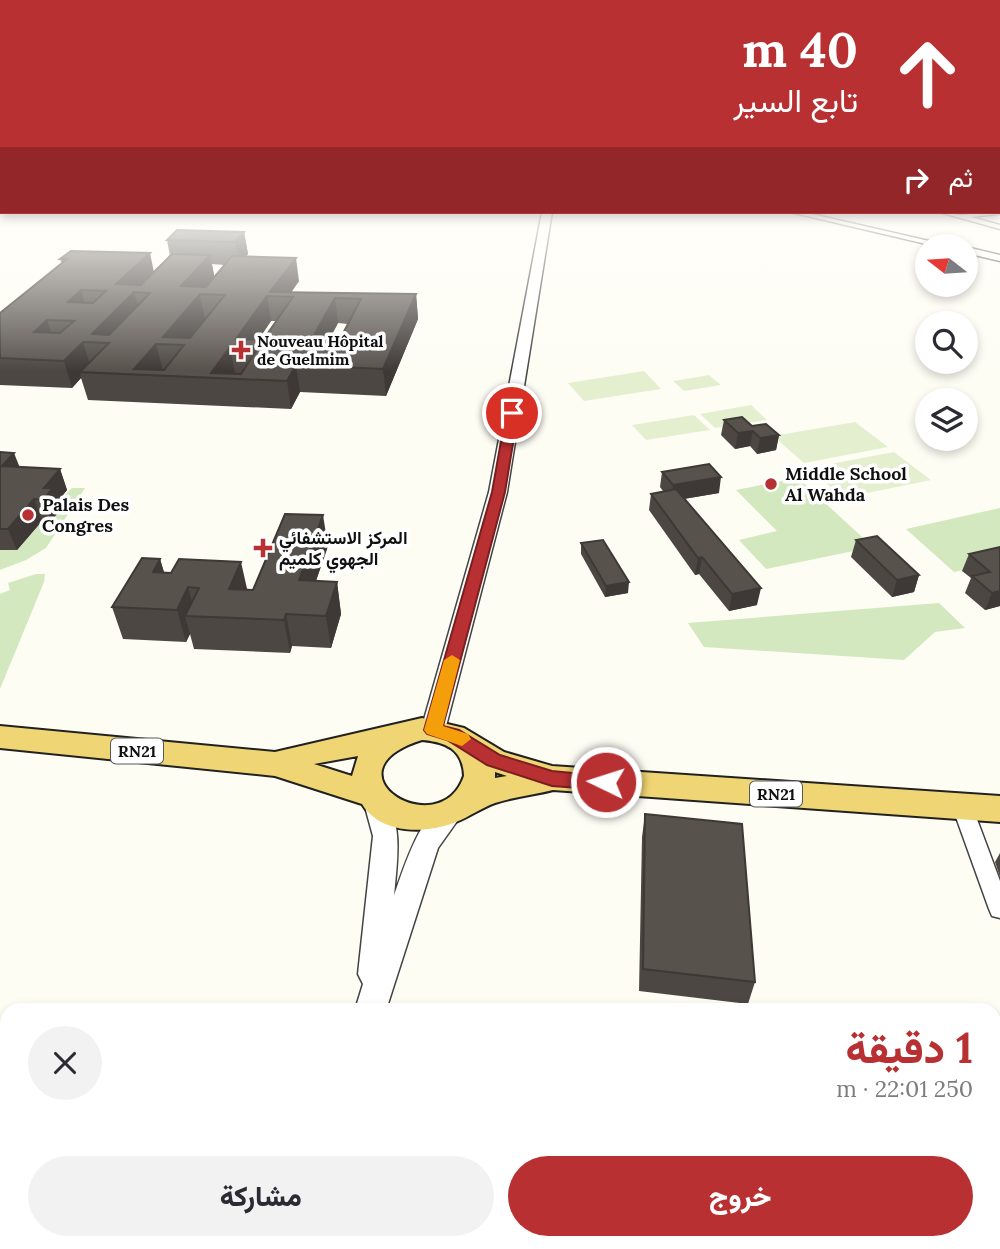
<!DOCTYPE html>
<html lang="ar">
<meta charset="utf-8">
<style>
:root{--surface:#fff;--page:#f2f2f3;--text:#2b2b33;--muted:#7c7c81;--accent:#b83032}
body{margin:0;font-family:Lora,Vazirmatn,serif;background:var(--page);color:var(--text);direction:rtl;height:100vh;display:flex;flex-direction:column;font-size:26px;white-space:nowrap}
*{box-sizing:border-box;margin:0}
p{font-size:23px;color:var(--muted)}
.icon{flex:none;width:38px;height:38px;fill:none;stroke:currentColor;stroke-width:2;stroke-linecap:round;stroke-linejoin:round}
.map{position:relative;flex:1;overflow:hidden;direction:ltr}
.panel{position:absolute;left:0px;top:1003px;width:1001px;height:247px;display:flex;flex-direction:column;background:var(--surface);border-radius:21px 21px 0 0;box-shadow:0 4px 10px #0003;direction:rtl}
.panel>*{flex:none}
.banner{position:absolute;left:0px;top:0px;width:1001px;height:214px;box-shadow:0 4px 10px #0003;direction:rtl;background:#b83032;color:#fff;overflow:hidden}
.needle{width:46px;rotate:287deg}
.buttons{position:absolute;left:915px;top:234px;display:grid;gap:14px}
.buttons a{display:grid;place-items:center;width:63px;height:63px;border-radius:50%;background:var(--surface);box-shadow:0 4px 10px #0003;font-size:35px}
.pin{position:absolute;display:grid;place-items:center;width:60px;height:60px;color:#fff;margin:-30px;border:4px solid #fff;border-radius:50%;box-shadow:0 2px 7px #0007}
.me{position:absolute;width:77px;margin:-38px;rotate:274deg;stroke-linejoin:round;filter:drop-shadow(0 0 5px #0008)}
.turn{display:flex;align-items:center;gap:24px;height:147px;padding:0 28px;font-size:32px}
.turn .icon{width:91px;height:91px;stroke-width:2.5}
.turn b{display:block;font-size:49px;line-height:60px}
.then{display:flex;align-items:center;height:66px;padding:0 28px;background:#0003;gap:14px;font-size:26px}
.round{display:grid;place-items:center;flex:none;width:74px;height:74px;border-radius:37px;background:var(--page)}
.overview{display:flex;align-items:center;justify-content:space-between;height:119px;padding:0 28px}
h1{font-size:42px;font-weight:800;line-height:52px;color:var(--accent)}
.cta{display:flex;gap:14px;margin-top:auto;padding:14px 28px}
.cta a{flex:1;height:80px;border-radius:42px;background:var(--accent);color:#fff;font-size:28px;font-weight:800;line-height:80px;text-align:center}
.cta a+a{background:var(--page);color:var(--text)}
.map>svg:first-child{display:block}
</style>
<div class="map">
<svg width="1000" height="1249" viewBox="0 0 1000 1249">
<rect width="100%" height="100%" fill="#fefdf4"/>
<path fill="#d3e8bf" d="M 798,478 L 873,547 L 766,569 L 739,540 L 777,531 L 736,490 Z
M 72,488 L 85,488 L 46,548 L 26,560 L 0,570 L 0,550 L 42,521 L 51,521 L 60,510 L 51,509 Z
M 1000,508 L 1000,562 L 954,572 L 906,529 Z
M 36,574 L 45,574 L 44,582 L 0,689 L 0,594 L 10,590 L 8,583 Z
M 939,603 L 965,628 L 935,632 L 904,660 L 704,647 L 688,623 Z"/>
<path fill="#e4efd0" d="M 644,371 L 661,389 L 584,401 L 568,383 Z
M 709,375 L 721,385 L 684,391 L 673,381 Z
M 751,405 L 767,420 L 715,428 L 700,414 Z
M 694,415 L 710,430 L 646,440 L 632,425 Z
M 855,422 L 888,447 L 804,463 L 773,436 Z
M 894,452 L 931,480 L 843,498 L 809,468 Z"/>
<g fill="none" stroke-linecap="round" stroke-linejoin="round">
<defs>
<path id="minor" d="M 1000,210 L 1000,214 L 998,214 L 971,217 L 1000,225 L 1000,229 L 939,212 L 962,215 Z
M 790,212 L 803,212 L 955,247 L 939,247 Z
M 966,247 L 1000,255 L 1000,261 L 966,253 Z
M 962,798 L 969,801 L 972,806 L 1000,881 L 1000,918 L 992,916 L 989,909 L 952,806 L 955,801 Z"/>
<path id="tertiary" d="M 542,212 L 552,212 L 507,492 L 445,730 L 441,736 L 433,739 L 425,736 L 421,730 L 489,492 Z
M 377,793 L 386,796 C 403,828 397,861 394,896 C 403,871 426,791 461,803 L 465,810 L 438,848 L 386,1010 L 355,1010 L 363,984 L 358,974 L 373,836 L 364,803 L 368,796 Z
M 300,1242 L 337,1242 L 336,1249 L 298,1249 Z"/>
<path id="primary" d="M 422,718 L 464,728 L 504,752 L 552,766 L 1000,796 L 1000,822 L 553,790 C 534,795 513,797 495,803 C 481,808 469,817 456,822 C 426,834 381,835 362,804 L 275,776 L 0,748 L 0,726 L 275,752 ZM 422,740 C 447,742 463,750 464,776 C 440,846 320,772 422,740 ZM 358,756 L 352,776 L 314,764 ZM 495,772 L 507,776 L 495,778 Z"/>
</defs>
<use href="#minor" stroke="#434343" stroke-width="3"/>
<use href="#tertiary" stroke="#434343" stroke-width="3"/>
<use href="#primary" stroke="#212121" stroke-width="4"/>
<use href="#minor" fill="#fff" fill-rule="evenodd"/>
<use href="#tertiary" fill="#fff" fill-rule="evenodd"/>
<use href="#primary" fill="#efd573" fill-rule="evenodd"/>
</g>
<path fill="#4c4742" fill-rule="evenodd" d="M 244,232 L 248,254 L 246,256 L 299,281 L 291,292 L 416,294 L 418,319 L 386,396 L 300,392 L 291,409 L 88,400 L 81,378 L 72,388 L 0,385 L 0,313 L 62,264 L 60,259 L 71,251 L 154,272 L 170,256 L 167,240 ZM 212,264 L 224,265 L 214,277 ZM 271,321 L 276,321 L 263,340 L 258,340 ZM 338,323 L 348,324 L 338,343 L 328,342 Z
M 724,420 L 752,426 L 779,435 L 776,450 L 757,454 L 750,446 L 735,449 L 721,435 Z
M 0,452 L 19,467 L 60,469 L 67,490 L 58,501 L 61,509 L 51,521 L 42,521 L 17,550 L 0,550 Z
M 662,472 L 719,493 L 684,499 L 757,605 L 729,611 L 699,574 L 695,575 L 649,510 L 651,494 L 663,491 L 660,487 Z
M 856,540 L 919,575 L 914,592 L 892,597 L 851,557 Z
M 581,543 L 628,593 L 605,597 L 581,554 Z
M 328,546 L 316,581 L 337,582 L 341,614 L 331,648 L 292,646 L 290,653 L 194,649 L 190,634 L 186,642 L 123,639 L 112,607 L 160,559 L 164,572 L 253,590 Z
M 1000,547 L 1000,606 L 985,610 L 965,593 L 971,578 L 962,571 L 969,554 Z
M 645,814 L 755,982 L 748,1004 L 639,991 L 642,837 Z
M 1000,853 L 1000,877 L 995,862 Z"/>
<path fill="#3e3936" d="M 244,232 L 248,254 L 239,265 L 235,242 Z
M 150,253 L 155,277 L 134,292 L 141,317 L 109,343 L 92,334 L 116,284 Z
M 210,255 L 215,279 L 200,295 L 205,319 L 184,345 L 163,337 L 181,286 Z
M 296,258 L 299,281 L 288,297 L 270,292 Z
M 81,290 L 88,315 L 68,302 Z
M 416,294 L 418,319 L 386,396 L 383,369 Z
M 267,296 L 271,321 L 253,348 L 236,339 Z
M 335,298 L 338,323 L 315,366 L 310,342 Z
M 47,320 L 56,346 L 34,332 Z
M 83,342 L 91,368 L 80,372 L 81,378 L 72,388 L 64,361 Z
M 156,344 L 163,371 L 134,369 Z
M 230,347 L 235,374 L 211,373 Z
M 296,365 L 300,392 L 291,409 L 287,381 Z
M 753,431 L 750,446 L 735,449 L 738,433 Z
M 779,435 L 776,450 L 757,454 L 760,438 Z
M 14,453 L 22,473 L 2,466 Z
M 60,469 L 67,490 L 58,501 L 61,509 L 51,521 L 43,500 L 44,488 Z
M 721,477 L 719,493 L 671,501 L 673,485 Z
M 34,499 L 42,521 L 17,550 L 8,529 Z
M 323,515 L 328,546 L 305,612 L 299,580 Z
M 702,557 L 699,574 L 695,575 L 698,558 Z
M 160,559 L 169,590 L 153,572 Z
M 241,562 L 248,593 L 229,589 Z
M 919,575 L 914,592 L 892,597 L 897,580 Z
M 337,582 L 341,614 L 331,648 L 326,616 Z
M 629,582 L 628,593 L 605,597 L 606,586 Z
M 188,587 L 196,617 L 185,616 L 190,634 L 186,642 L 177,610 Z
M 761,588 L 757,605 L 729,611 L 732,594 Z
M 1000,591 L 1000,606 L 985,610 L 992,593 Z
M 286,614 L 292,646 L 290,653 L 284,620 Z"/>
<path fill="#58524d" stroke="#3e3936" stroke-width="2" fill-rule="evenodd" d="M 177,230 L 244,232 L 235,242 L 167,240 Z
M 71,251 L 150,253 L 116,284 L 141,285 L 172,254 L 210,255 L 181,286 L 206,287 L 232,256 L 296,258 L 270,292 L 416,294 L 383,369 L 296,365 L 287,381 L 80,372 L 109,343 L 83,342 L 64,361 L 0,358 L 0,313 L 67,259 L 60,259 ZM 81,290 L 106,291 L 93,303 L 68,302 ZM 134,292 L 150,293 L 109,335 L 92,334 ZM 200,294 L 225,295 L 190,338 L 163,337 ZM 267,296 L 293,297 L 263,340 L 236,339 ZM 335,298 L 361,299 L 338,343 L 310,342 ZM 47,320 L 74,321 L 60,333 L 34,332 ZM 156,344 L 184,345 L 164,370 L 134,369 ZM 230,347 L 258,348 L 241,374 L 211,373 Z
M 742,417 L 752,426 L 766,424 L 779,435 L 760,438 L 753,431 L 738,433 L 724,420 Z
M 0,452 L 14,453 L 2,466 L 60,469 L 44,488 L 53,488 L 43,500 L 34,499 L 8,529 L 0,529 Z
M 709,464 L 721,477 L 673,485 L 662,472 Z
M 676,489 L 761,588 L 732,594 L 702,557 L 698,558 L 651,494 Z
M 285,514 L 323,515 L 299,580 L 337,582 L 326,616 L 286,614 L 284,620 L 185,616 L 199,588 L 188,587 L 177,610 L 112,607 L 142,558 L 160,559 L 153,572 L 171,573 L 179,559 L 241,562 L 229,589 L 253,590 Z
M 877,536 L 919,575 L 897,580 L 856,540 Z
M 603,540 L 629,582 L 606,586 L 581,543 Z
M 1000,547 L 1000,591 L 992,593 L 972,576 L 990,572 L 969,554 Z
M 645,814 L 742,824 L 755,982 L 643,969 Z"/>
<linearGradient id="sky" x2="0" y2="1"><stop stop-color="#96c4ec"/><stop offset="0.53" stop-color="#fffefa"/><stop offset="1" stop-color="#fffefa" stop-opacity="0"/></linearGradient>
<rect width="1000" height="371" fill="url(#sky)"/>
<path fill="#b83032" stroke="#781f20" stroke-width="2" d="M 512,409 L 518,413 L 505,492 L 443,726 L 459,730 L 500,755 L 552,771 L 613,777 L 616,782 L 606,790 L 552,786 L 487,765 L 447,740 L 427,734 L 424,730 L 492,492 L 506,413 Z"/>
<path fill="#f59e0b" d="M 452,655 L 460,660 L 443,726 L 468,734 L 471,739 L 462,746 L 427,734 L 424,730 L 444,660 Z"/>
<g fill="#b83032" stroke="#fff" stroke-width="2.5">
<path d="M237.5 339.5h7v7h7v7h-7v7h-7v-7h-7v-7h7z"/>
<circle cx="771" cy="484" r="7"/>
<circle cx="28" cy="515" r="7"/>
<path d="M259.5 537.5h7v7h7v7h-7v7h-7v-7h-7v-7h7z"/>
</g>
<g text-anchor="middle" stroke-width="7" stroke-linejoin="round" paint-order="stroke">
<g font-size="16" font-weight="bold" fill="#101010" stroke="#fff" text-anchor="start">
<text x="257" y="347">Nouveau Hôpital<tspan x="257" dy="18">de Guelmim</tspan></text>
</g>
<g fill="#fff" stroke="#585858" stroke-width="2">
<rect x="111" y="738.5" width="52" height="25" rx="5"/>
<rect x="750" y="781.5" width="52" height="25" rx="5"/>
</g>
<g font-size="16" font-weight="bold" fill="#101010">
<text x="137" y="757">RN21</text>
<text x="776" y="800">RN21</text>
</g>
<g font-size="18" font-weight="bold" fill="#101010" stroke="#fff" text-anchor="start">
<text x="785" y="480">Middle School<tspan x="785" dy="21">Al Wahda</tspan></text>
<text x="42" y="511">Palais Des<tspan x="42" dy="21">Congres</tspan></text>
<text x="279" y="544">المركز الاستشفائي<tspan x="279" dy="21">الجهوي كلميم</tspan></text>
</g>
</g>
</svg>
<div class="buttons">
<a><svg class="needle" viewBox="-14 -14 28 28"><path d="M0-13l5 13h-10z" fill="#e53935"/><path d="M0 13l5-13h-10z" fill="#7c7c81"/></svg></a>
<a><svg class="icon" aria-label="search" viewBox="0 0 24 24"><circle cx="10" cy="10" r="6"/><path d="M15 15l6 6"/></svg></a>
<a><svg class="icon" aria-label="layers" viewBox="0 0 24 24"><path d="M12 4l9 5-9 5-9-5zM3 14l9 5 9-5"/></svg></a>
</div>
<div class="pin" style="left:512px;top:413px;background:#d93025"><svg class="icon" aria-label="arrive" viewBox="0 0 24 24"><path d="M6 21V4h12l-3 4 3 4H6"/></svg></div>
<svg class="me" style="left:606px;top:782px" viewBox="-20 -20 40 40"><circle r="17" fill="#b83032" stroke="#fff" stroke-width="3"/><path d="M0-11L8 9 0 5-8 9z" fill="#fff"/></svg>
<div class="banner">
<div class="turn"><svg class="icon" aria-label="ahead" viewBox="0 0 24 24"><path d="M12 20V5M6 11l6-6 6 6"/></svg><div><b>40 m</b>تابع السير</div></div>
<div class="then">ثم<svg class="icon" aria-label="right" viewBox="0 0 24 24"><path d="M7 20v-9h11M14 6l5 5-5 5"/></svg></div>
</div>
<section class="panel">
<div class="overview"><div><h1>1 دقيقة</h1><p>250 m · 22:01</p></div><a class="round"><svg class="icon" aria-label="close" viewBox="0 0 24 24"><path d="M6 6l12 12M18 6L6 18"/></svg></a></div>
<div class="cta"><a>خروج</a><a>مشاركة</a></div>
</section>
</div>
